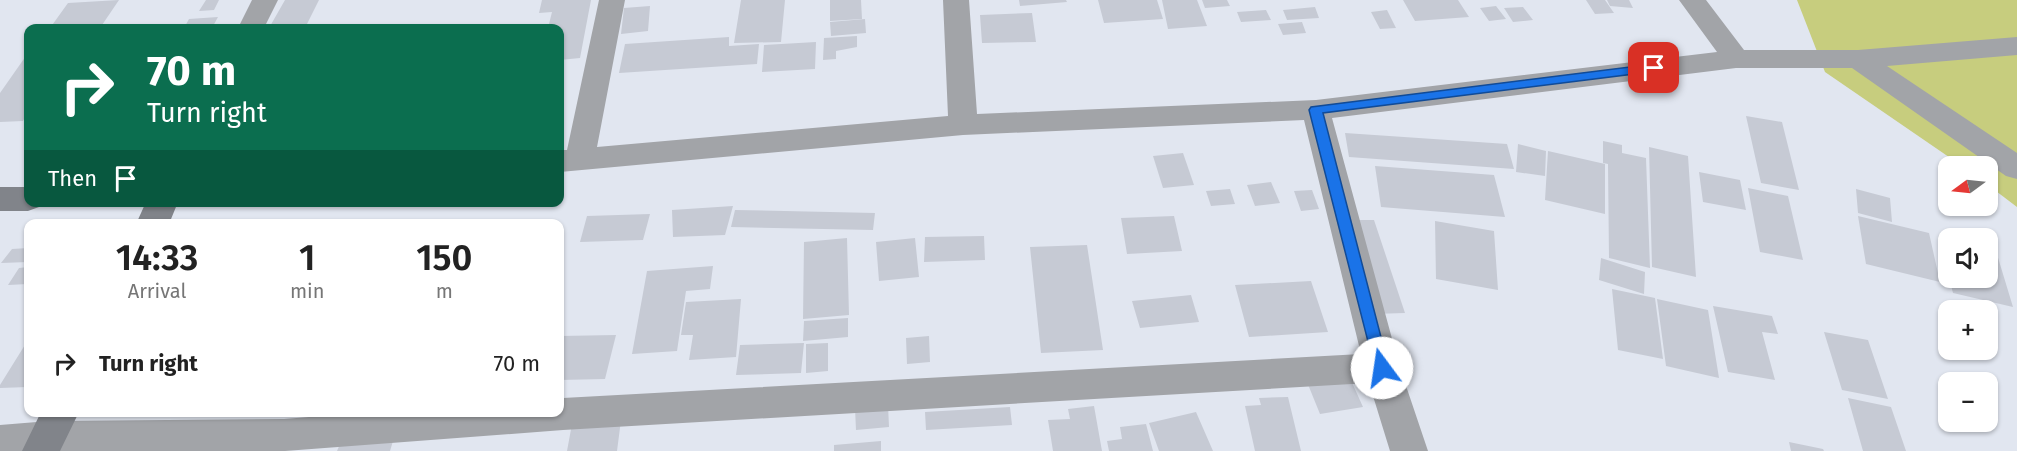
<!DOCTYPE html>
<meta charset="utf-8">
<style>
:root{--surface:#fff;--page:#f6f6f6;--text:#222;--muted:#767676}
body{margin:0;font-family:"Fira Sans",sans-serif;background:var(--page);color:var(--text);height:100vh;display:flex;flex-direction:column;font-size:22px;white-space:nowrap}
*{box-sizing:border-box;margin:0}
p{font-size:20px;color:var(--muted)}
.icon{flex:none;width:33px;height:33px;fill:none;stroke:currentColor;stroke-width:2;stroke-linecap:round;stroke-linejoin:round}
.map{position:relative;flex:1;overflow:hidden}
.sheet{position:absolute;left:24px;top:219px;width:540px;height:198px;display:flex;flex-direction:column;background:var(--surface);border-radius:12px;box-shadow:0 2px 4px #0004}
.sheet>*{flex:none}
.hud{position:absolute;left:24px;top:24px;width:540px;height:183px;border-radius:12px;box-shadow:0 2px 4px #0004;background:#0b6e4f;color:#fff;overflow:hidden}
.needle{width:39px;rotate:255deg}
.fabs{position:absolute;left:1938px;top:156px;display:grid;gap:12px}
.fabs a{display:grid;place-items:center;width:60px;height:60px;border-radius:12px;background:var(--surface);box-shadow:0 2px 4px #0004;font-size:30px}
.pin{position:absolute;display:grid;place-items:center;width:51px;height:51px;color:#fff;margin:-26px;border-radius:12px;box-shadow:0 3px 9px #0006}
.me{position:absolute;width:66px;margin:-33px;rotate:346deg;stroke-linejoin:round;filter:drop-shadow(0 0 4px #0008)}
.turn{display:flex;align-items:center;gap:21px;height:126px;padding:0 24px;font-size:27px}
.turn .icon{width:78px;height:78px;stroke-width:2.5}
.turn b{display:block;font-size:42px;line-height:51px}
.then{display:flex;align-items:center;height:57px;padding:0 24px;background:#0003;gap:12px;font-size:22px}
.eta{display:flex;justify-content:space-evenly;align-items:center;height:102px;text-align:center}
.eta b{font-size:36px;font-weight:600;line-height:42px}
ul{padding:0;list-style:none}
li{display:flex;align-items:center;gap:18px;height:84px;padding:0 24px}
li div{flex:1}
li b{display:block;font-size:22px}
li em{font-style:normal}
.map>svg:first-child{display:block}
</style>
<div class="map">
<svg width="2017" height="451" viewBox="0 0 2017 451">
<rect width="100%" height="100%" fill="#e1e6f0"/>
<path fill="#c7cd7e" d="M 1797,0 L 2017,0 L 2017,207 L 1988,185 L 1988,166 L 1962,166 L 1825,72 Z"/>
<path fill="#c6cad4" d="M 119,0 L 100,28 L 50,28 L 68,3 Z
M 206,0 L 219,0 L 214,10 L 199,11 Z
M 285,0 L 319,0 L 305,28 L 269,28 Z
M 542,0 L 591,0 L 580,58 L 560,60 L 560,28 L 548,28 L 552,12 L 539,13 Z
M 741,0 L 785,0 L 781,42 L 734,43 Z
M 830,0 L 861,0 L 862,19 L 830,21 Z
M 1019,0 L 1066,0 L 1067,2 L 1020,6 Z
M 1098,0 L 1157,0 L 1163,19 L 1104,23 Z
M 1162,0 L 1197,0 L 1207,26 L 1168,29 Z
M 1202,0 L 1227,0 L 1230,6 L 1205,8 Z
M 1403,0 L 1458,0 L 1469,17 L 1415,21 Z
M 1586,0 L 1605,0 L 1614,13 L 1595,14 Z
M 1607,0 L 1629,0 L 1633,8 L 1610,6 Z
M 650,6 L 648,31 L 621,34 L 624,8 Z
M 1496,6 L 1506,19 L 1489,21 L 1480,8 Z
M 1315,7 L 1319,18 L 1287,20 L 1283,10 Z
M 1523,7 L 1533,20 L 1513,22 L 1504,8 Z
M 1266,10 L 1271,20 L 1241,22 L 1237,12 Z
M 1387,10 L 1396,28 L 1380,29 L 1371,12 Z
M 1032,13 L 1036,42 L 982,43 L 980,15 Z
M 218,17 L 212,28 L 184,28 L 189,19 Z
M 865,19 L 866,33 L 831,36 L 830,22 Z
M 1302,22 L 1306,33 L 1283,35 L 1278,24 Z
M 857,36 L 857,47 L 836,51 L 836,59 L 823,60 L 824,38 Z
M 729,37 L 729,46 L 759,44 L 757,64 L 619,73 L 625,44 Z
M 816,42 L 815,69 L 762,72 L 764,45 Z
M 28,53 L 28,112 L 23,121 L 0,122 L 0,93 Z
M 1746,116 L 1782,122 L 1799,190 L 1761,183 Z
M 1345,133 L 1507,144 L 1514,169 L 1349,157 Z
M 1603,141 L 1622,145 L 1622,153 L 1646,158 L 1650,268 L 1609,258 L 1608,164 L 1603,163 Z
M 1518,144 L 1546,151 L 1545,176 L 1516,172 Z
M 1649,147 L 1688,156 L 1696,277 L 1652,267 Z
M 1548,151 L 1605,164 L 1605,214 L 1545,200 Z
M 1183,153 L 1194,185 L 1163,188 L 1153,156 Z
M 1375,166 L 1494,175 L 1505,217 L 1381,207 Z
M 1699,172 L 1740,180 L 1746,210 L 1703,202 Z
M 1271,182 L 1280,203 L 1255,206 L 1247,185 Z
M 1748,188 L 1788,196 L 1803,260 L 1760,252 Z
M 1230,189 L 1235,204 L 1211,206 L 1206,191 Z
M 1856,189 L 1890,198 L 1892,222 L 1858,213 Z
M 1312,190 L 1319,209 L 1301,211 L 1294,191 Z
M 733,206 L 725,235 L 673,237 L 672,210 Z
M 735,210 L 875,213 L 873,230 L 731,227 Z
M 650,214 L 643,240 L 580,242 L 587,216 Z
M 1174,216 L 1182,251 L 1127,254 L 1121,218 Z
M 1858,216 L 1929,233 L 1940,282 L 1866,264 Z
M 1345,220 L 1374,220 L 1405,313 L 1373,314 Z
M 1435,221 L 1494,231 L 1498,290 L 1436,279 Z
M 984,236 L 985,260 L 924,262 L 925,237 Z
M 847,238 L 849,315 L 803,319 L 804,242 Z
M 915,238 L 919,277 L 879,281 L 876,242 Z
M 1938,239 L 1948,241 L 1948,274 Z
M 1087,245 L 1103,350 L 1041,353 L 1030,247 Z
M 28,248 L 28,262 L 1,263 L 12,249 Z
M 1988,250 L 1996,251 L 2013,307 L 1953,293 L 1949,278 L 1988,278 Z
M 1601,258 L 1645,272 L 1644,294 L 1599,280 Z
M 713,266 L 710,289 L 686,291 L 677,351 L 632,354 L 647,271 Z
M 28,267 L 28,284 L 8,285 L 19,268 Z
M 1311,281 L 1328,332 L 1249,337 L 1235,285 Z
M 1612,289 L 1655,298 L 1663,359 L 1618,350 Z
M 1191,295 L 1199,322 L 1140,328 L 1132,301 Z
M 741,299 L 736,357 L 689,360 L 693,335 L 681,335 L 686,302 Z
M 1657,299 L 1708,310 L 1719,378 L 1666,366 Z
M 1713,306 L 1772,316 L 1778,334 L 1762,332 L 1775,380 L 1728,372 Z
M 848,318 L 848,337 L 803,341 L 804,321 Z
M 1824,332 L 1868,340 L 1888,399 L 1842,390 Z
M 616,335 L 605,379 L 560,380 L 560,336 Z
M 929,336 L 930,362 L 907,364 L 906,338 Z
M 28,340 L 28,387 L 0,388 L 0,385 Z
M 804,343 L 801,373 L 736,375 L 740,345 Z
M 828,343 L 828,371 L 806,373 L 806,344 Z
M 1349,376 L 1363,407 L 1320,414 L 1307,382 Z
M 1288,397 L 1301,451 L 1255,451 L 1245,406 L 1261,405 L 1259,398 Z
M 1848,398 L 1891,407 L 1906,451 L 1863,451 Z
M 888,405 L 889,427 L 856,430 L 855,408 Z
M 1094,406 L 1102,451 L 1053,451 L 1048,420 L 1070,419 L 1068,409 Z
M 1010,407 L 1012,425 L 926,430 L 925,412 Z
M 1196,412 L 1213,451 L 1159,451 L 1149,423 Z
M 621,420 L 617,451 L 567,451 L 572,424 Z
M 1146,424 L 1153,451 L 1109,451 L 1107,441 L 1122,439 L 1120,427 Z
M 393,441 L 390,451 L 337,451 L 340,444 Z
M 881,441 L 881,451 L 834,451 L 834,445 Z
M 1789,442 L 1823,449 L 1824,451 L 1791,451 Z"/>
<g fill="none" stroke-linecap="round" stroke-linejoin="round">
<path fill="#a2a4a8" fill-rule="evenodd" d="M 252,0 L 278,0 L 264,28 L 238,28 Z
M 599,0 L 625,0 L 597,147 L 948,116 L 943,0 L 969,0 L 977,114 L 1316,100 L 1717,52 L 1679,0 L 1706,0 L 1744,50 L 1858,50 L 2017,37 L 2017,55 L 1887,66 L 2017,153 L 2017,179 L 2006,176 L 1852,68 L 1736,68 L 1332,118 L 1400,368 L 1428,451 L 1390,451 L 1369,383 L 563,430 L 285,451 L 0,451 L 0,425 L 49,421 L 284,419 L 371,412 L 560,412 L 560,399 L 563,398 L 1361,354 L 1304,120 L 963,135 L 560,172 L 560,150 L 567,150 Z"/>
<path fill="#81848a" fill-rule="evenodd" d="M 0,187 L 28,187 L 28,202 L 42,202 L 39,207 L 28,211 L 0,211 Z
M 146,202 L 178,202 L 169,224 L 136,224 Z
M 41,412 L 79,412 L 60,451 L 22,451 Z"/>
</g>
<path fill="#1a73e8" stroke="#114b97" stroke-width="1.5" d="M 1654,64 L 1658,66 L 1658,71 L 1323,113 L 1389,368 L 1387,373 L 1382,375 L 1376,373 L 1309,110 L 1311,107 Z"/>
</svg>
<div class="fabs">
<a><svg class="needle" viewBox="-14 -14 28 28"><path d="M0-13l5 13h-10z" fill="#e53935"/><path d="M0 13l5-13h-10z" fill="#767676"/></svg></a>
<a><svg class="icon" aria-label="sound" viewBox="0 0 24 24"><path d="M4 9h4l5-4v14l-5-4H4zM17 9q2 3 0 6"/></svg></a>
<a>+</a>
<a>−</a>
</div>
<div class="pin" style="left:1654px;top:68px;background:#d93025"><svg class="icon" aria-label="arrive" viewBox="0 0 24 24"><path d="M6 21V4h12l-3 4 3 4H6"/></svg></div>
<svg class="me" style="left:1382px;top:368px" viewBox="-20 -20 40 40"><circle r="19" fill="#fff"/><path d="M0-13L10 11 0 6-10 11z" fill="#1a73e8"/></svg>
<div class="hud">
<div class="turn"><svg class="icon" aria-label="right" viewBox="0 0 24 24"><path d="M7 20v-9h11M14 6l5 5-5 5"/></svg><div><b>70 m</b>Turn right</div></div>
<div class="then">Then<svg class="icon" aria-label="arrive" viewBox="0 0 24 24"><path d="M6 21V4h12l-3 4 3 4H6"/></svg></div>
</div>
<section class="sheet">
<div class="eta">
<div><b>14:33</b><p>Arrival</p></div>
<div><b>1</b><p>min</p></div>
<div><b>150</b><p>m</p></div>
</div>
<ul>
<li><svg class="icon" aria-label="right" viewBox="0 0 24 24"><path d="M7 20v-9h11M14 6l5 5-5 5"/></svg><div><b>Turn right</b></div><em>70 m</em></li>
</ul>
</section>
</div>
